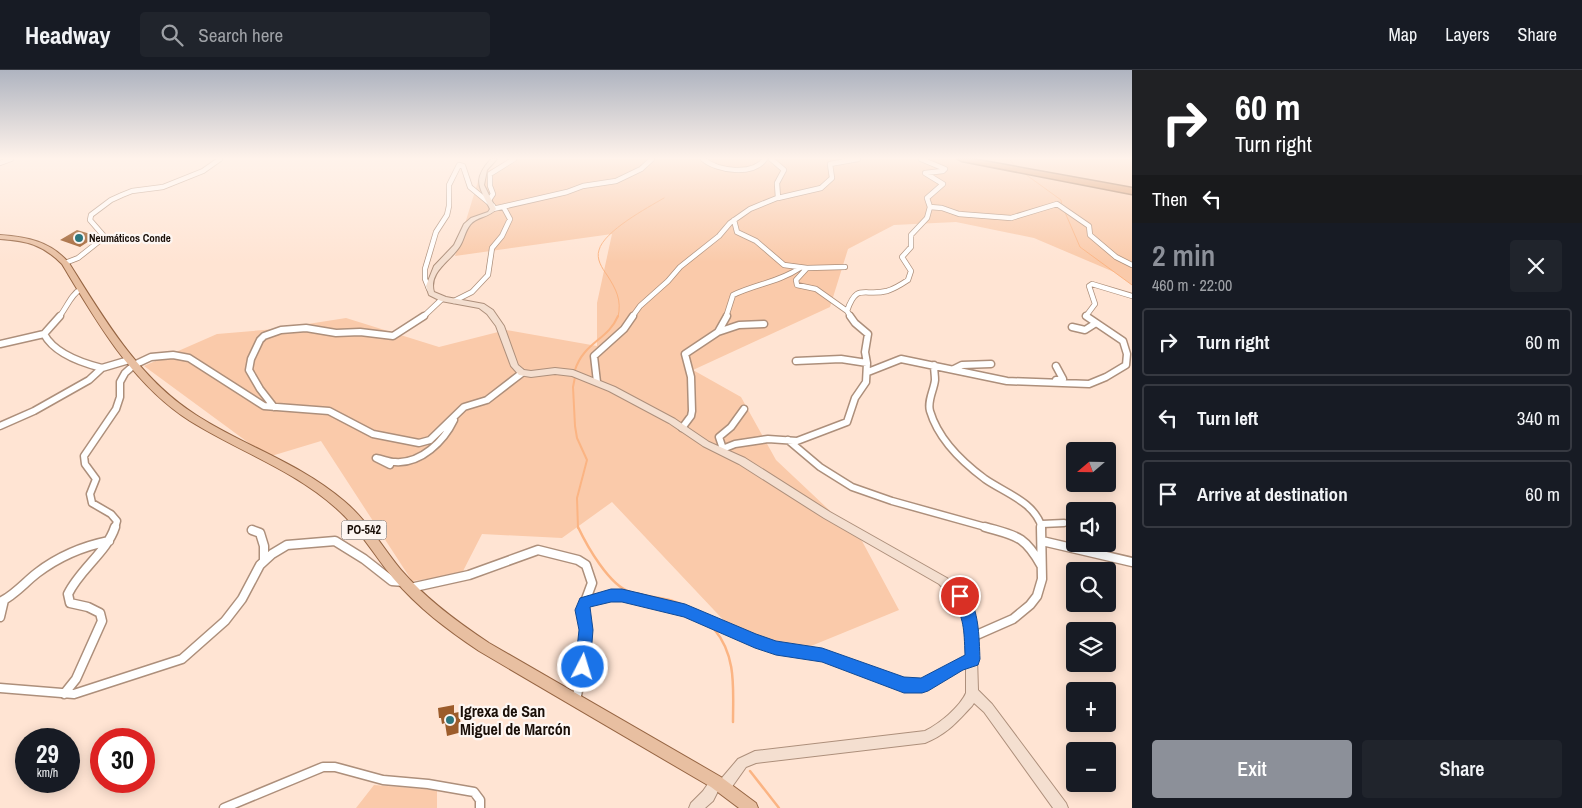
<!DOCTYPE html>
<meta charset="utf-8">
<style>
:root{--surface:#171b24;--page:#20242c;--text:#f1f3f6;--muted:#9ea1a6;--line:#363941;--accent:#8c9099}
body{margin:0;font-family:"Archivo Narrow",sans-serif;background:var(--page);color:var(--text);height:100vh;display:flex;flex-direction:column;font-size:19px;white-space:nowrap}
*{box-sizing:border-box;margin:0}
p{font-size:16px;color:var(--muted)}
.icon{flex:none;width:28px;height:28px;fill:none;stroke:currentColor;stroke-width:2;stroke-linecap:round;stroke-linejoin:round}
.map{position:relative;flex:1;overflow:hidden}
.details{display:flex;flex-direction:column;background:var(--surface);width:450px}
.details>*{flex:none}
.guide{background:#202124;color:#fff;overflow:hidden}
.needle{width:32px;rotate:250deg}
.controls{position:absolute;left:1066px;top:372px;display:grid;gap:10px}
.controls a{display:grid;place-items:center;width:50px;height:50px;border-radius:5px;background:var(--surface);box-shadow:0 2px 12px #0003;font-size:25px}
.speed{position:absolute;left:15px;top:658px;display:flex;gap:10px;font-size:25px;font-weight:700;text-align:center}
.speed>*{display:grid;place-content:center;width:65px;height:65px;border-radius:50%;background:var(--surface);box-shadow:0 2px 12px #0003;line-height:1}
.speed small{font-size:12px;font-weight:400}
.speed .limit{border:8px solid #d22;background:#fff;color:#111}
.pin{position:absolute;display:grid;place-items:center;width:42px;height:42px;color:#fff;margin:-21px;border:2px solid #fff;border-radius:50%;box-shadow:0 1px 5px #0007}
.me{position:absolute;width:55px;margin:-28px;rotate:5deg;stroke-linejoin:round;filter:drop-shadow(0 0 4px #0008)}
.turn{display:flex;align-items:center;gap:18px;height:105px;padding:0 20px;font-size:22px}
.turn .icon{width:65px;height:65px;stroke-width:2.5}
.turn b{display:block;font-size:35px;line-height:42px}
.then{display:flex;align-items:center;height:48px;padding:0 20px;background:#0003;gap:10px;font-size:19px}
.round{display:grid;place-items:center;flex:none;width:52px;height:52px;border-radius:5px;background:var(--page)}
.headline{display:flex;align-items:center;justify-content:space-between;height:85px;padding:0 20px}
h1{font-size:30px;font-weight:600;line-height:38px;color:var(--accent)}
.primary-button{display:flex;gap:10px;margin-top:auto;padding:10px 20px}
.primary-button a{flex:1;height:58px;border-radius:5px;background:var(--accent);color:#fff;font-size:20px;font-weight:600;line-height:58px;text-align:center}
.primary-button a+a{background:var(--page);color:var(--text)}
ul{padding:0;list-style:none}
li{display:flex;align-items:center;gap:15px;height:68px;margin:0 10px 8px;padding:0 10px;border:2px solid var(--line);border-radius:5px}
li div{flex:1}
li b{display:block;font-size:19px}
li em{font-style:normal}
header{display:flex;align-items:center;gap:30px;box-sizing:border-box;height:70px;padding:0 25px;background:var(--surface);border-bottom:1px solid var(--line)}
header strong{font-size:24px}
nav{display:flex;gap:28px;margin-inline-start:auto;font-size:18px}
.search{width:350px;height:45px;background:var(--page);display:flex;align-items:center;gap:12px;box-sizing:border-box;padding:0 18px;border-radius:5px;color:var(--muted);font-size:19px}
main{display:flex;flex:1;min-height:0}
.map>svg:first-child{display:block}
</style>
<header>
<strong>Headway</strong>
<div class="search"><svg class="icon" aria-label="search" viewBox="0 0 24 24"><circle cx="10" cy="10" r="6"/><path d="M15 15l6 6"/></svg>Search here</div>
<nav><a>Map</a><a>Layers</a><a>Share</a></nav>
</header>
<main>
<div class="map">
<svg width="1132" height="738" viewBox="0 0 1132 738">
<rect width="100%" height="100%" fill="#ffe4d3"/>
<path fill="#facaaa" d="M 511,89 L 1132,89 L 1132,215 L 1114,202 L 1034,168 L 956,152 L 894,155 L 848,179 L 830,237 L 693,300 L 741,327 L 776,390 L 862,471 L 899,540 L 811,576 L 747,575 L 612,432 L 562,468 L 482,464 L 461,505 L 412,511 L 321,371 L 268,387 L 144,296 L 217,264 L 276,259 L 346,248 L 439,277 L 506,260 L 597,276 L 597,233 L 612,164 L 455,186 L 480,105 Z
M 374,715 L 437,720 L 437,738 L 356,738 Z"/>
<g fill="none" stroke-linecap="round" stroke-linejoin="round">
<path stroke="#fbb483" stroke-width="1" d="M 1009,89 L 1017,98
M 1021,101 L 1061,130 L 1062,136
M 1064,140 L 1080,177 L 1132,215
M 618,247 C 622,230 616,219 607,205 C 602,198 596,189 599,180 C 604,161 647,138 664,128"/>
<path stroke="#fbb483" stroke-width="2" d="M 575,300 C 584,272 608,270 618,246
M 575,307 L 573,317 L 575,356 L 577,368 L 587,390 L 577,428 L 578,458"/>
<path stroke="#fbb483" stroke-width="2.5" d="M 578,457 C 587,476 609,515 630,522 C 650,529 672,526 689,539
M 714,559 C 737,586 733,619 733,652
M 750,701 L 779,738"/>
</g>
<path fill="#9c5c2b" d="M 77,160 L 97,166 L 80,177 L 60,170 Z
M 454,635 L 454,643 L 459,642 L 462,662 L 447,666 L 445,653 L 442,654 L 441,648 L 439,648 L 438,638 Z"/>
<g fill="none" stroke-linecap="round" stroke-linejoin="round">
<defs>
<path id="street-far2" d="M 703,89 C 717,101 753,106 765,89
M 771,89 L 784,100 L 777,113 L 778,128 L 821,118 L 832,108 L 830,94 L 858,89
M 921,89 L 945,99 L 943,101 L 925,103 L 943,114 L 927,128 L 930,137
M 0,93 L 11,89
M 489,130 L 493,124 L 490,116 L 490,104 L 514,89
M 493,139 L 567,122 L 583,116 L 616,111 L 641,99 L 652,89
M 734,150 L 737,162 L 756,171 L 784,195 L 807,198 L 796,210 L 797,215 L 816,219 L 847,241
M 65,193 L 78,188 L 102,169 L 103,165 L 90,150 L 91,145 L 111,130 L 122,125 L 132,121 L 163,117 L 203,101 L 220,89
M 807,198 L 845,197
M 429,219 L 425,209 L 425,199 L 436,162 L 447,145 L 449,136 L 449,115 L 459,95 L 463,96 L 470,117 L 493,136
M 454,231 L 472,222 L 488,205 L 492,178 L 502,166 L 510,149 L 504,138
M 59,247 C 66,239 71,224 81,219
M 423,247 L 442,229
M 632,247 L 640,236 L 668,211 L 680,197 L 719,166 L 730,153 L 750,139 L 777,128
M 726,247 L 733,225 C 756,214 779,212 800,198
M 851,247 L 847,241 C 857,212 864,227 887,221 C 894,219 902,214 908,210 L 911,201 L 902,187 L 911,177 L 911,165 L 927,148 L 930,137 L 942,138 L 959,144 L 1011,148 L 1057,134 L 1089,156 L 1090,165 L 1116,187 L 1132,195
M 1088,247 L 1086,246 L 1095,234 L 1089,216 L 1092,214 L 1132,226"/>
<path id="street-far1" d="M 1072,257 L 1085,260 L 1096,253
M 718,262 L 739,255 L 764,254
M 44,264 C 54,283 82,293 102,298
M 0,274 L 44,264 L 60,246
M 796,291 L 841,289 L 867,293
M 934,295 C 934,300 935,305 935,310 C 934,320 927,331 930,341 C 938,368 962,392 985,409 C 1005,423 1035,432 1042,458
M 1056,296 L 1063,309 L 1056,310
M 954,299 L 962,295 L 991,294
M 868,302 L 901,289 L 1007,311 L 1089,314 L 1106,307 L 1126,295 L 1127,284 L 1123,271 L 1086,246
M 597,312 L 594,286 L 624,259 L 633,246
M 274,337 L 260,319 L 249,300 L 251,289 L 260,270 L 264,266 L 281,260 L 306,258 L 336,263 L 360,262 L 393,266 L 424,246
M 0,356 L 34,341 L 89,310 L 102,298 L 129,290
M 682,358 L 691,346 L 692,341 L 691,307 L 685,284 L 718,262 L 727,246
M 788,370 L 820,397 L 852,417 L 892,431 L 989,458
M 723,379 L 719,367 L 731,357 L 744,339
M 720,380 L 735,374 L 768,369 L 797,371 L 847,352 L 855,328 L 866,312 L 867,293 L 865,282 L 868,264 L 855,253 L 850,246
M 390,395 L 376,388 C 383,389 389,392 395,392 C 421,394 444,371 454,350
M 1042,454 L 1064,453
M 115,458 L 117,451 L 111,444 L 92,433 L 90,424 L 96,409 L 85,394 L 84,386 L 116,339 L 120,327 L 120,312 L 125,303 L 134,295 L 151,287 L 173,285 L 189,288 L 264,336 L 329,341 L 373,364 L 419,373 L 430,370 L 464,337 L 487,330 L 522,303"/>
<path id="street" d="M 985,457 C 1016,466 1024,465 1041,495
M 252,460 L 260,463 L 264,476 L 264,491
M 1042,471 L 1132,492
M 410,518 L 469,505 L 538,480 L 578,490 L 586,495 L 592,513 L 582,540 L 586,560 L 583,597 L 576,630
M 0,532 C 15,525 24,513 37,503 C 58,487 84,476 109,471
M 585,532 L 611,525 L 638,528 L 685,541 L 755,571 L 784,580 L 822,585 L 904,615 L 923,615 L 972,589
M 0,547 L 4,530
M 972,567 L 1013,549 L 1030,535 L 1037,526 L 1042,509 L 1041,457
M 0,618 L 74,624 L 182,589 L 225,551 L 242,529 L 260,495 L 272,484 L 287,475 L 335,471 L 364,489 L 392,511 L 404,512
M 64,624 L 76,609 L 102,551 L 100,543 L 88,537 L 70,533 L 68,524 C 80,499 107,482 115,457
M 224,738 L 323,697 L 335,697 L 383,710 L 428,714 L 474,722 L 480,730 L 480,738"/>
<path id="secondary" d="M 491,89 L 497,89 L 487,100 L 484,115 L 496,139 C 489,148 477,146 470,155 C 465,161 464,170 460,176 C 451,191 428,202 434,222 L 446,227 L 484,234 L 493,240 L 504,256 L 518,295 L 524,300 L 531,301 L 555,298 L 573,300 L 615,317 L 675,349 L 709,372 L 745,388 L 830,442 L 947,508 L 964,523 L 970,535 L 976,554 L 978,620 L 992,634 L 1066,733 L 1068,738 L 1053,738 L 984,642 L 974,633 L 972,636 C 956,653 947,664 925,673 L 756,693 L 746,697 L 729,721 L 724,722 L 719,719 L 713,731 L 705,738 L 689,738 L 691,733 L 703,721 L 712,708 L 716,706 L 721,709 L 738,689 L 755,681 L 925,661 C 939,654 960,637 966,623 L 966,554 L 960,537 L 956,531 L 939,514 L 824,448 L 739,394 L 703,376 L 669,353 L 609,321 L 572,306 L 555,304 L 531,307 L 519,305 L 511,296 L 496,256 L 487,244 L 479,238 L 441,231 L 429,225 L 426,216 L 434,196 L 454,175 L 464,154 L 471,148 L 488,142 L 490,139 C 479,116 472,110 491,89 Z"/>
<path id="primary" d="M 0,165 C 27,167 50,171 69,193 C 104,249 139,309 196,345 C 244,376 300,393 344,431 C 367,450 382,477 401,500 C 426,529 457,552 489,573 L 721,707 L 756,733 L 758,738 L 739,738 L 711,717 L 479,581 C 448,560 418,538 393,508 C 374,485 359,458 336,438 C 294,400 238,381 190,351 C 132,314 97,252 62,194 C 42,174 27,171 0,169 Z"/>
<path id="highway" d="M 958,89 L 972,89 L 1132,118 L 1132,124 L 962,91 Z"/>
</defs>
<use href="#street-far2" stroke="#ad8f7b" stroke-width="6"/>
<use href="#street-far1" stroke="#ad8f7b" stroke-width="9"/>
<use href="#street" stroke="#ad8f7b" stroke-width="11"/>
<use href="#secondary" stroke="#ad8f7b" stroke-width="2"/>
<use href="#primary" stroke="#966543" stroke-width="2"/>
<use href="#highway" stroke="#966543" stroke-width="3"/>
<use href="#street-far2" stroke="#fff" stroke-width="4.5"/>
<use href="#street-far1" stroke="#fff" stroke-width="6"/>
<use href="#street" stroke="#fff" stroke-width="8"/>
<use href="#secondary" fill="#f4dfd0" fill-rule="evenodd"/>
<use href="#primary" fill="#e8bfa1" fill-rule="evenodd"/>
<use href="#highway" fill="#d99463" fill-rule="evenodd"/>
</g>
<linearGradient id="sky" x2="0" y2="1"><stop stop-color="#afb4c0"/><stop offset="0.46" stop-color="#fff3eb"/><stop offset="1" stop-color="#fff3eb" stop-opacity="0"/></linearGradient>
<rect width="1132" height="192" fill="url(#sky)"/>
<path fill="#1a73e8" stroke="#114b97" d="M 611,519 L 622,519 L 685,534 L 756,564 L 776,571 L 822,578 L 904,607 L 921,608 L 965,585 C 964,557 964,552 953,526 L 955,522 L 960,520 C 980,528 979,571 980,589 L 978,595 L 963,600 L 928,621 L 922,623 L 904,623 L 822,592 L 776,585 L 755,578 L 684,547 L 622,532 L 611,532 L 590,537 L 593,560 L 590,597 L 588,603 L 583,605 L 578,603 L 575,597 L 579,560 L 575,540 L 580,528 Z"/>
<g fill="#2d767e" stroke="#fdf6f2" stroke-width="2">
<circle cx="79" cy="168" r="5"/>
<circle cx="450" cy="650" r="5"/>
</g>
<g text-anchor="middle" stroke-width="4.5" stroke-linejoin="round" paint-order="stroke">
<g font-size="11" font-weight="bold" fill="#190e07" stroke="#fdf6f2" text-anchor="start">
<text x="89" y="172">Neumáticos Conde</text>
</g>
<rect fill="#fdf6f2" stroke="#5d544e" stroke-width="1" x="341.5" y="450.5" width="45" height="19" rx="4"/>
<g font-size="12" font-weight="bold" fill="#190e07">
<text x="364" y="464">PO-542</text>
</g>
<g font-size="16" font-weight="bold" fill="#190e07" stroke="#fdf6f2" text-anchor="start">
<text x="460" y="647">Igrexa de San<tspan x="460" dy="18">Miguel de Marcón</tspan></text>
</g>
</g>
</svg>
<div class="controls">
<a><svg class="needle" viewBox="-14 -14 28 28"><path d="M0-13l5 13h-10z" fill="#e53935"/><path d="M0 13l5-13h-10z" fill="#9ea1a6"/></svg></a>
<a><svg class="icon" aria-label="sound" viewBox="0 0 24 24"><path d="M4 9h4l5-4v14l-5-4H4zM17 9q2 3 0 6"/></svg></a>
<a><svg class="icon" aria-label="search" viewBox="0 0 24 24"><circle cx="10" cy="10" r="6"/><path d="M15 15l6 6"/></svg></a>
<a><svg class="icon" aria-label="layers" viewBox="0 0 24 24"><path d="M12 4l9 5-9 5-9-5zM3 14l9 5 9-5"/></svg></a>
<a>+</a>
<a>−</a>
</div>
<div class="speed"><div>29<small>km/h</small></div><div class="limit">30</div></div>
<div class="pin" style="left:960px;top:526px;background:#d93025"><svg class="icon" aria-label="arrive" viewBox="0 0 24 24"><path d="M6 21V4h12l-3 4 3 4H6"/></svg></div>
<svg class="me" style="left:583px;top:597px" viewBox="-20 -20 40 40"><circle r="17" fill="#1a73e8" stroke="#fff" stroke-width="3"/><path d="M0-11L8 9 0 5-8 9z" fill="#fff"/></svg>
</div>
<section class="details">
<div class="guide">
<div class="turn"><svg class="icon" aria-label="right" viewBox="0 0 24 24"><path d="M7 20v-9h11M14 6l5 5-5 5"/></svg><div><b>60 m</b>Turn right</div></div>
<div class="then">Then<svg class="icon" aria-label="left" viewBox="0 0 24 24"><path d="M17 20v-9H6M10 6l-5 5 5 5"/></svg></div>
</div>
<div class="headline"><div><h1>2 min</h1><p>460 m · 22:00</p></div><a class="round"><svg class="icon" aria-label="close" viewBox="0 0 24 24"><path d="M6 6l12 12M18 6L6 18"/></svg></a></div>
<ul>
<li><svg class="icon" aria-label="right" viewBox="0 0 24 24"><path d="M7 20v-9h11M14 6l5 5-5 5"/></svg><div><b>Turn right</b></div><em>60 m</em></li>
<li><svg class="icon" aria-label="left" viewBox="0 0 24 24"><path d="M17 20v-9H6M10 6l-5 5 5 5"/></svg><div><b>Turn left</b></div><em>340 m</em></li>
<li><svg class="icon" aria-label="arrive" viewBox="0 0 24 24"><path d="M6 21V4h12l-3 4 3 4H6"/></svg><div><b>Arrive at destination</b></div><em>60 m</em></li>
</ul>
<div class="primary-button"><a>Exit</a><a>Share</a></div>
</section>
</main>
